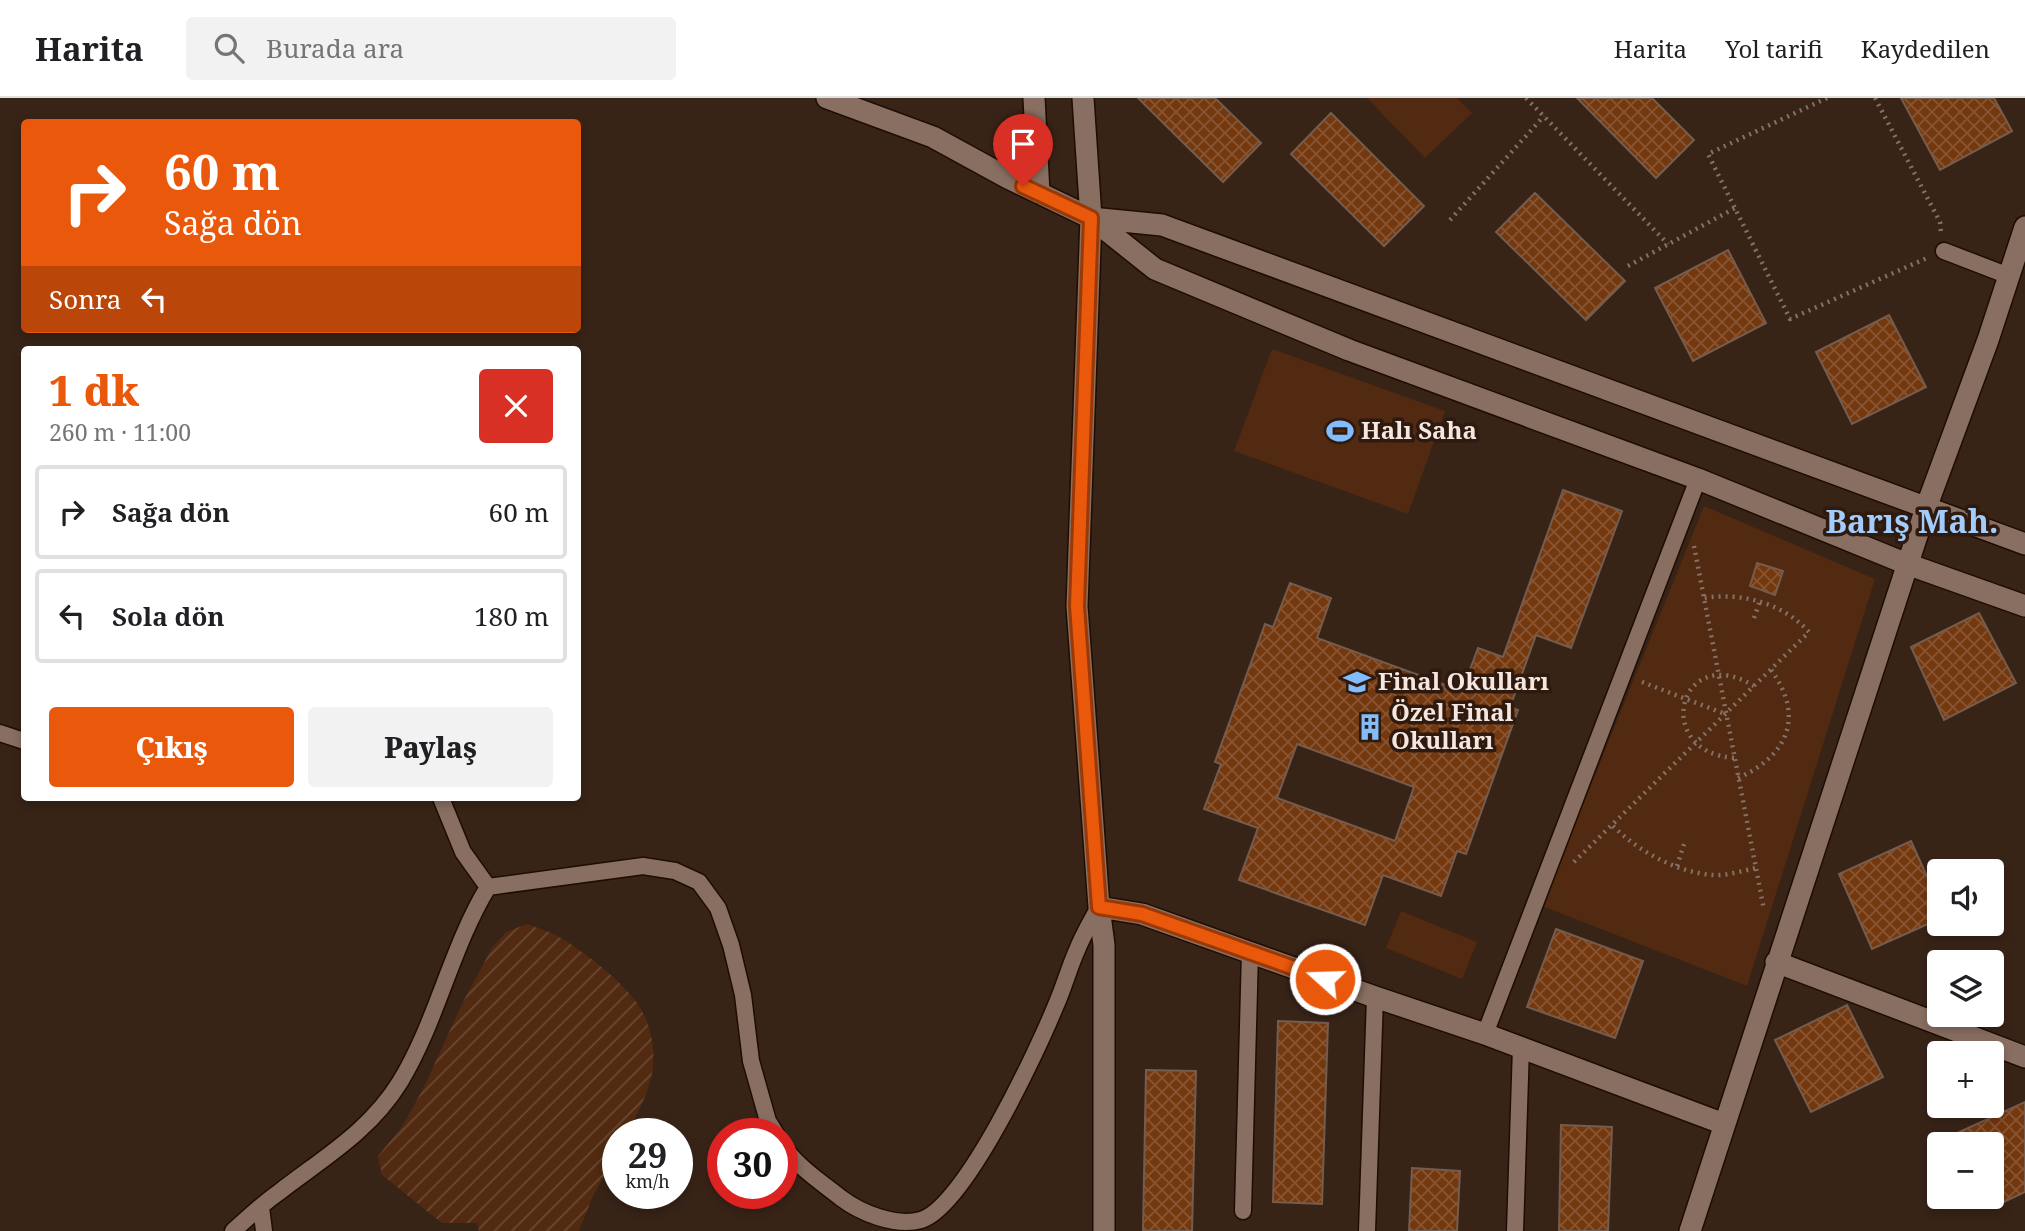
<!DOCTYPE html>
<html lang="tr">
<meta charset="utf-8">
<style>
:root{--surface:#fff;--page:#f2f2f2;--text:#202124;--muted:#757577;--line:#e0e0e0;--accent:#ea580c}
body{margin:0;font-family:"Noto Serif",serif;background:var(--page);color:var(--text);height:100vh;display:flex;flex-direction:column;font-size:26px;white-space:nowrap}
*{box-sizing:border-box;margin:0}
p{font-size:23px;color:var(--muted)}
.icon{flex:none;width:38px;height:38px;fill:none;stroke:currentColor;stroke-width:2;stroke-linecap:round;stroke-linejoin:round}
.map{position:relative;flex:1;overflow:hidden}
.sheet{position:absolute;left:21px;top:248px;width:560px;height:455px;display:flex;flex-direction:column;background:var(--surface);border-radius:7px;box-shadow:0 4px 10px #0003}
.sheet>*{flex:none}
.hud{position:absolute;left:21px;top:21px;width:560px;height:214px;border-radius:7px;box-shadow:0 4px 10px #0003;background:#ea580c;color:#fff;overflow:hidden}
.fabs{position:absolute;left:1927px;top:761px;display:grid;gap:14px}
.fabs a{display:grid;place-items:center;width:77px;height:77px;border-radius:7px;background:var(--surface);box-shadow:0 4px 10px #0003;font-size:35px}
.speed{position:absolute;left:602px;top:1020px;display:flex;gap:14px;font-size:35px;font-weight:700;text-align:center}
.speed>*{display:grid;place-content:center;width:91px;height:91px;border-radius:50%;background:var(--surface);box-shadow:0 4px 10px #0003;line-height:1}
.speed small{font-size:18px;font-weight:400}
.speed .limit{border:10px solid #d22;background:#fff;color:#111}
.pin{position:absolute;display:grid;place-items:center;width:60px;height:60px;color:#fff;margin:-72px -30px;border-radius:50% 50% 50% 0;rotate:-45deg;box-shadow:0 0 7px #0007}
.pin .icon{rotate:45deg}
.me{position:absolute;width:77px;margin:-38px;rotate:290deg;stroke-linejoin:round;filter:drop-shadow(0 0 5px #0008)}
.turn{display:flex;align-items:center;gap:24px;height:147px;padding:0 28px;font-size:32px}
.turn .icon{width:91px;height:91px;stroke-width:2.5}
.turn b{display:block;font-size:49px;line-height:60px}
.then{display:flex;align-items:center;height:66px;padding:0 28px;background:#0003;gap:14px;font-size:26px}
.round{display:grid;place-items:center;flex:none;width:74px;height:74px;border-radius:7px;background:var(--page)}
.summary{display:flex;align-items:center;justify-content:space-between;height:119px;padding:0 28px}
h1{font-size:42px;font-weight:800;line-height:52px;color:var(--accent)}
.primary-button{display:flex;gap:14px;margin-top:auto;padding:14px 28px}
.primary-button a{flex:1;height:80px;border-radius:7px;background:var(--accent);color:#fff;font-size:28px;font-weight:800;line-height:80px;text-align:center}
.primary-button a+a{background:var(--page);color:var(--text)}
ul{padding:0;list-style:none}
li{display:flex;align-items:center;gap:21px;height:94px;margin:0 14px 10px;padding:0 14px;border:4px solid var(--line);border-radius:7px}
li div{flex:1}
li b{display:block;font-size:26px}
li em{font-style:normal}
header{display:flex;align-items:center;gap:42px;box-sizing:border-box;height:98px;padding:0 35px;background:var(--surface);border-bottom:2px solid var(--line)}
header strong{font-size:33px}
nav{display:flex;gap:38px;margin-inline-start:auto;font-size:24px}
.search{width:490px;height:63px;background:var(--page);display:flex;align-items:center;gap:18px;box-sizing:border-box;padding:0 24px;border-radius:7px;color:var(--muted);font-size:26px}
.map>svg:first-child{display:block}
</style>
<header>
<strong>Harita</strong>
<div class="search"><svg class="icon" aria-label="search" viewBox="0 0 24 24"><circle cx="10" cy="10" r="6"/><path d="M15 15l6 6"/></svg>Burada ara</div>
<nav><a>Harita</a><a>Yol tarifi</a><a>Kaydedilen</a></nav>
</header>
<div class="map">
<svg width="2025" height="1133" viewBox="0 0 2025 1133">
<defs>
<pattern id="garden-furrows" width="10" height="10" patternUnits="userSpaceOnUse" patternTransform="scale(1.75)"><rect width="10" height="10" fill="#512a11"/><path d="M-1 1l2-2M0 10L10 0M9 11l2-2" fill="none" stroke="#6b4933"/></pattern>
<pattern id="building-cross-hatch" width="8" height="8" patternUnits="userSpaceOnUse" patternTransform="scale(1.75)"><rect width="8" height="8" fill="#74380f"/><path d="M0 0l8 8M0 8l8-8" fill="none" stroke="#885532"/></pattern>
</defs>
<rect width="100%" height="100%" fill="#382317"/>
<path fill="#512a11" d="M 1367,0 L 1457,0 L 1472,15 L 1425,60 Z
M 1272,251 L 1445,313 L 1408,416 L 1234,353 Z
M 1704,408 L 1875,481 L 1747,888 L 1542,808 Z
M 1401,813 L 1477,844 L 1462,881 L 1386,850 Z"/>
<path fill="url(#garden-furrows)" d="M 527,826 C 537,830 548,833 557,838 C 579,849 627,887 639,908 C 651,927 655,949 653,970 C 650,993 637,1016 627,1036 L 618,1036 L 618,1054 L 593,1098 L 579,1133 L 479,1133 L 477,1125 L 442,1125 L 382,1077 L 378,1058 L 402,1029 L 423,991 L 463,904 L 492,850 L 506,834 Z"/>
<path fill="url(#building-cross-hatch)" stroke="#745c4e" stroke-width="2" fill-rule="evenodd" d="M 1138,0 L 1215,0 L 1261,45 L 1223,84 Z
M 1577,0 L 1652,0 L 1694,42 L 1656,80 Z
M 1901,0 L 1994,0 L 2012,33 L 1940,72 Z
M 1331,15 L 1424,108 L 1384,148 L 1291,56 Z
M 1535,95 L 1625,183 L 1586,222 L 1496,134 Z
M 1728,152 L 1766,225 L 1693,263 L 1655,190 Z
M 1889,217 L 1926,289 L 1852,326 L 1816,254 Z
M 1563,392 L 1622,413 L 1571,550 L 1536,537 L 1510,609 L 1518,612 L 1466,756 L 1457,753 L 1441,798 L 1383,777 L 1365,827 L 1239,782 L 1258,730 L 1204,711 L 1221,666 L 1215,664 L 1265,526 L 1273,529 L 1290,485 L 1331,500 L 1317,540 L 1462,593 L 1478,550 L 1503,559 ZM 1297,646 L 1414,689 L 1395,743 L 1277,700 Z
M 1757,465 L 1783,473 L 1775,497 L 1750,488 Z
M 1979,515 L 2016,585 L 1944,622 L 1911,549 Z
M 1911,743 L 1939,805 L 1939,821 L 1872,851 L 1839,776 Z
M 1556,831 L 1643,863 L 1615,940 L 1527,909 Z
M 1847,907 L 1883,979 L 1811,1014 L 1775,942 Z
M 1278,923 L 1328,925 L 1322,1106 L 1273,1104 Z
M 1146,972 L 1196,973 L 1192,1133 L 1143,1133 Z
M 2025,1004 L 2025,1094 L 1998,1107 L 1992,1092 L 1992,1046 L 1933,1046 Z
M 1561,1027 L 1612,1029 L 1608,1133 L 1559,1133 Z
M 1412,1070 L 1460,1073 L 1457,1133 L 1409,1133 Z"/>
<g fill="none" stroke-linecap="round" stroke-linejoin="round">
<defs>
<path id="lane" d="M 1944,153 L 2009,178
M 0,635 L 24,643
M 441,700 L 463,754 L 488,789
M 488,789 L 643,768 L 675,773 L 699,784 L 718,810 L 731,847 L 743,897 L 751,963 L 768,1023 L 776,1036
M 1485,936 L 1698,381
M 782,1046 C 796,1068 821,1084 841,1100 C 861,1115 895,1129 921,1122 C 965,1109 1038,951 1056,907 C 1064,889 1069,870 1077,852 C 1083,837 1091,823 1099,809
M 261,1109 L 264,1133
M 1243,1113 L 1250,854
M 233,1133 C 248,1120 262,1106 278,1095 C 323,1060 369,1034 400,984 C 437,923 451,850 488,789
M 1367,1133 L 1375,899
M 1515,1133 L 1521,949"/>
<path id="street" d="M 1091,120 L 1077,508 L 1099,809 L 1104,847 L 1104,1133
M 1099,809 L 1142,816 L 1375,899 L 1485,936 L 1724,1026
M 1776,864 L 2025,959
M 1690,1133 L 1926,410 L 1988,242 L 2025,129"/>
<path id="secondary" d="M 827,0 L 933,39 L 1008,80 L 1091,120 L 1155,171 L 1349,252 L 1698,381 L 1907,466 L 2025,508
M 1034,0 L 1039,95
M 1083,0 L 1091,120
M 1091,120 L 1162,127 L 2025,446"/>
</defs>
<use href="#lane" stroke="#1f0c03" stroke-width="19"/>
<use href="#street" stroke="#1f0c03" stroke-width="24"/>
<use href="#secondary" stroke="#1f0c03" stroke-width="24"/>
<path stroke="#847167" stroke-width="4.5" stroke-dasharray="2 5" stroke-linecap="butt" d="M 1526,0 L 1668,146
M 1827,0 L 1708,56 L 1790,221 L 1927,160
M 1875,0 L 1940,124 L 1941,135
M 1450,122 L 1544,18
M 1628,168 L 1735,110
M 1694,448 L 1764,812
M 1754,520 L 1760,503
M 1642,584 L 1725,616
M 1734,660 C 1651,654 1679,542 1754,588
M 1738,680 C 1788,658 1805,618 1771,572
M 1613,728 C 1638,753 1676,774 1712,777 C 1726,778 1742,773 1756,770
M 1574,764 L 1809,534 C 1783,505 1741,494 1703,500
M 1677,768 L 1684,746"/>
<use href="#lane" stroke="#886f61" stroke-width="16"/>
<use href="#street" stroke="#886f61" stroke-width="21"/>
<use href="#secondary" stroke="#886f61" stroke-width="21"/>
</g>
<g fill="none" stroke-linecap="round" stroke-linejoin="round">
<defs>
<path id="route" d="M 1023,88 L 1091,120 L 1077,508 L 1099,809 L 1142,816 L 1325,881"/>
</defs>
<use href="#route" stroke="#983908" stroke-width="18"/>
<use href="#route" stroke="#ea580c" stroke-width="12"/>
</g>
<defs>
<symbol id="stadium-bare" viewBox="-9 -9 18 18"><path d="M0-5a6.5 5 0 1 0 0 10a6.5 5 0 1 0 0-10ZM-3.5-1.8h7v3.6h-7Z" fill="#83bcfa" stroke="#2e1a0e" stroke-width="2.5" paint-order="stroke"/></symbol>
<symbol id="school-bare" viewBox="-9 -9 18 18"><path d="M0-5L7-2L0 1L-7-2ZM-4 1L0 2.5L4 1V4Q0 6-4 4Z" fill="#83bcfa" stroke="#2e1a0e" stroke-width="2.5" paint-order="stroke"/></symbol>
<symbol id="building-bare" viewBox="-9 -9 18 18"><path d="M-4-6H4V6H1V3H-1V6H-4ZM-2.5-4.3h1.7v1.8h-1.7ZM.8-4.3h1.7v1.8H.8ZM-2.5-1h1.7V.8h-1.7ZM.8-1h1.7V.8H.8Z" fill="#83bcfa" stroke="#2e1a0e" stroke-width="2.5" paint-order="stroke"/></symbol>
</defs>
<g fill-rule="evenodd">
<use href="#stadium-bare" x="1321" y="314" width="38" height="38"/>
<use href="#school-bare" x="1338" y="565" width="38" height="38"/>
<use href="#building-bare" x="1351" y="610" width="38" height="38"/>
</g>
<g text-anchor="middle" stroke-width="7" stroke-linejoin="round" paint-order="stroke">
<g font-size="24" font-weight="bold" fill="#f5e7df" stroke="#2e1a0e" text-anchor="start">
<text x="1361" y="341">Halı Saha</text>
<text x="1378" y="592">Final Okulları</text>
<text x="1391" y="623">Özel Final<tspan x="1391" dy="28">Okulları</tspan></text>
</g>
<g font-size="32" font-weight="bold" fill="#a2ccfb" stroke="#2e1a0e">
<text x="1912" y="435">Barış Mah.</text>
</g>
</g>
</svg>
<div class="fabs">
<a><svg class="icon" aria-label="sound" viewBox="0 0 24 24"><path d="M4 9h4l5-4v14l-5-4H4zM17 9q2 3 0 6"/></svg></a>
<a><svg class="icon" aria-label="layers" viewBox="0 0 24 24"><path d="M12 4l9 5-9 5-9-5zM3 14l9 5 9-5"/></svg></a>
<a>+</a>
<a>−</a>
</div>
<div class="speed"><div>29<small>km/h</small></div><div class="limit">30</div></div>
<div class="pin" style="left:1023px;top:88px;background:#d93025"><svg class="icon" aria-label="arrive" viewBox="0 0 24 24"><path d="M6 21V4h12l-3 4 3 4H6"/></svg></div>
<svg class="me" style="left:1325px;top:881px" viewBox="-20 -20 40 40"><circle r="17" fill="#ea580c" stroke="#fff" stroke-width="3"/><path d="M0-11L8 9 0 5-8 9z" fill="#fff"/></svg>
<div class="hud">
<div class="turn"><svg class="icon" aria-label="right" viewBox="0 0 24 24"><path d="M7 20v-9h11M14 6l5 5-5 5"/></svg><div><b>60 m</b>Sağa dön</div></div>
<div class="then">Sonra<svg class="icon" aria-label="left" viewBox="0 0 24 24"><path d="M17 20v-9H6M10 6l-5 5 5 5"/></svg></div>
</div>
<section class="sheet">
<div class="summary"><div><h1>1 dk</h1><p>260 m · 11:00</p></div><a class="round" style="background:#d93025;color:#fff"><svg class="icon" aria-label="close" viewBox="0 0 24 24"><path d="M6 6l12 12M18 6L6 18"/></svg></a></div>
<ul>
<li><svg class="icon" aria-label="right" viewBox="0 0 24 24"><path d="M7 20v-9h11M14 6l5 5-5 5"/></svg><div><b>Sağa dön</b></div><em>60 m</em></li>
<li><svg class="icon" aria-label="left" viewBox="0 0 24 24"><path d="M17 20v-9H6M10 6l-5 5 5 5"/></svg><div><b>Sola dön</b></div><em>180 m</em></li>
</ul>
<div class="primary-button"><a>Çıkış</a><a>Paylaş</a></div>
</section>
</div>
